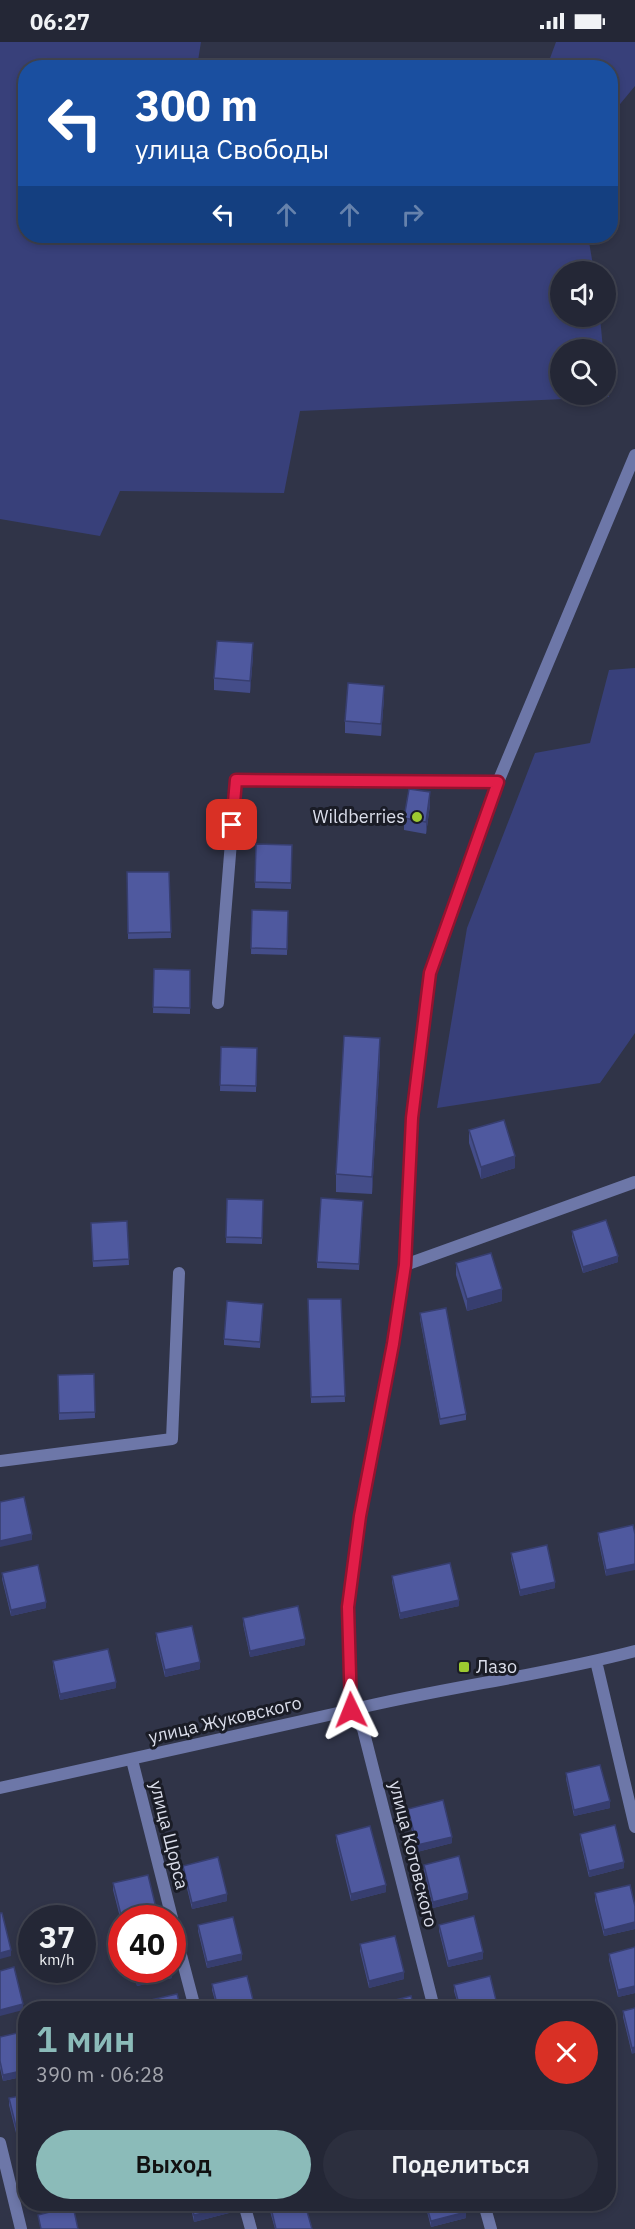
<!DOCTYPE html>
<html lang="ru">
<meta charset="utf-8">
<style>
:root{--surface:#242736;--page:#2c2f3e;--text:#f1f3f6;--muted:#a3a5ad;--line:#414451;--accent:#8bbbb9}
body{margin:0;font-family:"IBM Plex Sans",sans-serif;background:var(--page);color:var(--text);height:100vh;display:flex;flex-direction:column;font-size:22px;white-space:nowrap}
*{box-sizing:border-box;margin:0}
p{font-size:20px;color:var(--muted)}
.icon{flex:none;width:33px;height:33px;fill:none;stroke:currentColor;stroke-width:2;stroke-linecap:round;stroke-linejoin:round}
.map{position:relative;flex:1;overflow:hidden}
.side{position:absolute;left:18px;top:1959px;width:598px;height:210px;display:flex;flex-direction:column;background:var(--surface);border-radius:24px;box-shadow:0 3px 9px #0003,0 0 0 2px var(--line)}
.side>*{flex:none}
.banner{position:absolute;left:18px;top:18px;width:600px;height:183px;border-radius:24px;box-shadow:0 3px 9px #0003,0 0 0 2px var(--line);background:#1a4fa0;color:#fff;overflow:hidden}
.fabs{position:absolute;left:550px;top:219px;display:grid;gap:12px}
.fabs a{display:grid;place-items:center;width:66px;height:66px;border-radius:50%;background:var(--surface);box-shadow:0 3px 9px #0003,0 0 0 2px var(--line);font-size:30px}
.speed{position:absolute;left:18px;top:1863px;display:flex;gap:12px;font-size:30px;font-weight:700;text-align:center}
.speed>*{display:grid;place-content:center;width:78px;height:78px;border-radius:50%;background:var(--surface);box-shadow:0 3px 9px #0003,0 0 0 2px var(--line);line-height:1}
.speed small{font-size:15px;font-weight:400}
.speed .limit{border:9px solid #d22;background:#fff;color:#111}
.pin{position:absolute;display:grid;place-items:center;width:51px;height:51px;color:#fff;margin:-26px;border-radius:12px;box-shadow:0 3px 9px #0006}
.me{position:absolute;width:66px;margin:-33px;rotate:358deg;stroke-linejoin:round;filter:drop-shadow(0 0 4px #0008)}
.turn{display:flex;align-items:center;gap:21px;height:126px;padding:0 18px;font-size:27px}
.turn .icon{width:78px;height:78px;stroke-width:2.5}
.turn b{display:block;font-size:42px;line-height:51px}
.lanes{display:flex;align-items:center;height:57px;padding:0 18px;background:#0003;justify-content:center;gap:30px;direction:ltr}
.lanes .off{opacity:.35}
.round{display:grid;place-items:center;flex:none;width:63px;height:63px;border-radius:32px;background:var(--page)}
.headline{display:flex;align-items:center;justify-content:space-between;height:102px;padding:0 18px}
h1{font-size:36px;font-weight:600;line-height:45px;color:var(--accent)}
.primary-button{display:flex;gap:12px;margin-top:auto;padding:12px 18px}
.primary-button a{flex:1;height:69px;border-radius:36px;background:var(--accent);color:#111;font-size:24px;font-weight:600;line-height:69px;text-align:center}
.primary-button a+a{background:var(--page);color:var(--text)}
.status{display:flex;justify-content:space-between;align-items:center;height:42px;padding:0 30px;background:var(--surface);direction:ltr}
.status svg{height:16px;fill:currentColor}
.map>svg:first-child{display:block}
</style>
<div class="status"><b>06:27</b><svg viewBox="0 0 49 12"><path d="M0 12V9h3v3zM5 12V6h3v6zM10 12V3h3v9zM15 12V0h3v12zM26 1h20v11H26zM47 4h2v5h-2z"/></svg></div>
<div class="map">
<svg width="635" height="2187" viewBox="0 0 635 2187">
<rect width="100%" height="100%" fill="#303448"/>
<path fill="#38407a" d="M 0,0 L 201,0 L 197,25 L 26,26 L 26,194 L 588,194 L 594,229 L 561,230 L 561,274 L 600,275 L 603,307 L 561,308 L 561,352 L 606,352 L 606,331 L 609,355 L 300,369 L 284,451 L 120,449 L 100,494 L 0,477 Z
M 556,0 L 635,0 L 635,44 L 611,73 L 610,26 L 484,25 L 549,19 Z
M 635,626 L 635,991 L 600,1041 L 437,1066 L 467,886 L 535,711 L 590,701 L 609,628 Z"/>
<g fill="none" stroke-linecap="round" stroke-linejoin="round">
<path stroke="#6d77a8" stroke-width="12" d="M 218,961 L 236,738 L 498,740
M 405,1223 L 635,1140
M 0,1419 L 172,1397 L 179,1231"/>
<path stroke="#6d77a8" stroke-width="12" d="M 596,1619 L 635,1785
M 132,1718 L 172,1876
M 172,1879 L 195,1966
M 434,1966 L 363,1687 L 351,1668 C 445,1645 541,1634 635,1609
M 0,2101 L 21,2187
M 244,2162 L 251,2187
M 484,2162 L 491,2187"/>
<path stroke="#6d77a8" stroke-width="12" d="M 0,1746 L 351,1668 L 348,1565 L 360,1474 L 393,1302 L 405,1223 L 412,1076 L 430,931 L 498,740 L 635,413"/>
</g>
<path fill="#444d89" d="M 253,614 L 250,651 L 214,648 L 214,636 Z
M 384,656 L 381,694 L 345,691 L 345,679 Z
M 430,763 L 426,792 L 404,788 L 404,776 Z
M 256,802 L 292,803 L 291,847 L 255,846 Z
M 127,830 L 169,830 L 171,896 L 128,897 Z
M 252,868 L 288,869 L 287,913 L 251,912 Z
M 154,927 L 190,928 L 190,972 L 153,971 Z
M 221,1005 L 257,1006 L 256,1050 L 220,1049 Z
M 380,1014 L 372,1152 L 336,1150 L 336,1132 Z
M 469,1088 L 515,1126 L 481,1137 L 469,1101 Z
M 227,1157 L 263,1158 L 262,1202 L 226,1201 Z
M 363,1159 L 359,1228 L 317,1226 L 317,1220 Z
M 127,1179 L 129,1223 L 93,1225 L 91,1181 Z
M 572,1189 L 618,1220 L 583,1231 L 572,1195 Z
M 456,1221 L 502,1259 L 467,1269 L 456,1233 Z
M 308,1257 L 341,1257 L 345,1360 L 311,1361 Z
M 263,1268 L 260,1306 L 224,1303 L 224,1297 Z
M 420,1271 L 466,1372 L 466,1378 L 440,1383 L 420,1277 Z
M 94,1332 L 95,1376 L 59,1378 L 58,1333 Z
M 633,1483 L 606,1534 L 598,1497 L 598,1491 Z
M 511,1511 L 555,1546 L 520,1554 L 511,1517 Z
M 2,1531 L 46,1566 L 11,1574 L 2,1537 Z
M 392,1534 L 459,1564 L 400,1577 L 392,1540 Z
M 243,1576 L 305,1603 L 250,1615 L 243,1582 Z
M 156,1591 L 200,1627 L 165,1635 L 156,1597 Z
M 53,1619 L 116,1646 L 60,1658 L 53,1625 Z
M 566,1731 L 610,1766 L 574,1774 L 566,1737 Z
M 408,1767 L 452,1801 L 417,1810 L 408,1773 Z
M 580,1792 L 624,1826 L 589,1835 L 580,1798 Z
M 336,1793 L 386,1850 L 351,1859 L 336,1799 Z
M 424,1823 L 468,1857 L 433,1866 L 424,1829 Z
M 183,1824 L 227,1859 L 192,1867 L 183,1830 Z
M 113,1841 L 157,1876 L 122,1876 L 122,1883 L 113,1848 Z
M 595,1851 L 635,1864 L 635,1887 L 604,1894 L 595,1858 Z
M 198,1883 L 242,1918 L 207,1926 L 198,1889 Z
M 439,1883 L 483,1917 L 448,1925 L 439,1889 Z
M 360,1902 L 404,1937 L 369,1946 L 360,1909 Z
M 635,1905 L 635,1951 L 618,1955 L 609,1918 L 609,1912 Z
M 133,1928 L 172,1928 L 172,1936 L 137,1944 Z
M 212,1942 L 255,1966 L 217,1966 L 212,1948 Z
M 454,1943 L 498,1966 L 459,1966 L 454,1949 Z
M 635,1966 L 632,2012 L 623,1975 L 623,1969 Z
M 26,1989 L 26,2034 L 3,2039 L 0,2026 L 0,1995 Z
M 26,2053 L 26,2097 L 18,2099 L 9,2063 L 9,2056 Z
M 190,2162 L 229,2162 L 229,2171 L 194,2180 Z
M 268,2162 L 305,2162 L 312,2187 L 275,2187 Z
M 425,2162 L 464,2162 L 466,2176 L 431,2185 Z"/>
<path fill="#373e6f" d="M 253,601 L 253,614 L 250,651 L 250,639 Z
M 384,644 L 384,656 L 381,694 L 381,682 Z
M 430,750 L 430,763 L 426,792 L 426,780 Z
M 380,996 L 380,1014 L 372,1152 L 372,1135 Z
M 515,1114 L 515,1126 L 481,1137 L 481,1125 Z
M 618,1214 L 618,1220 L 583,1231 L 583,1225 Z
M 502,1247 L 502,1259 L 467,1269 L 467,1257 Z
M 32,1492 L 32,1498 L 0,1505 L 0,1499 Z
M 635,1522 L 635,1528 L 606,1534 L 606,1528 Z
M 555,1540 L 555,1546 L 520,1554 L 520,1548 Z
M 459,1558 L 459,1564 L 400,1577 L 400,1571 Z
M 46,1560 L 46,1566 L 11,1574 L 11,1568 Z
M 305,1597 L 305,1603 L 250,1615 L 250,1609 Z
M 200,1620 L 200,1627 L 165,1635 L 165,1628 Z
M 116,1640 L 116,1646 L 60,1658 L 60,1652 Z
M 610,1759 L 610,1766 L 574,1774 L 574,1768 Z
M 452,1795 L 452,1801 L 417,1810 L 417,1803 Z
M 624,1820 L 624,1826 L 589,1835 L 589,1829 Z
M 386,1843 L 386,1850 L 351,1859 L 351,1852 Z
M 468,1851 L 468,1857 L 433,1866 L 433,1860 Z
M 227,1852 L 227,1859 L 192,1867 L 192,1861 Z
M 157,1870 L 157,1876 L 130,1876 Z
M 635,1880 L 635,1887 L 604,1894 L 604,1888 Z
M 11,1908 L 11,1914 L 0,1917 L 0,1911 Z
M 483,1910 L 483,1917 L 448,1925 L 448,1919 Z
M 242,1912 L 242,1918 L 207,1926 L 207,1920 Z
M 172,1930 L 172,1936 L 137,1944 L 137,1938 Z
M 404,1930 L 404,1937 L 369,1946 L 369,1939 Z
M 635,1944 L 635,1951 L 618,1955 L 618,1948 Z
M 23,1962 L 23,1968 L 0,1974 L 0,1968 Z
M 635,2005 L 635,2011 L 632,2012 L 632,2006 Z
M 26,2028 L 26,2034 L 3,2039 L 3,2033 Z
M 26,2091 L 26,2097 L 18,2099 L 18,2093 Z
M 510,2162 L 523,2162 L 510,2165 Z
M 229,2165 L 229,2171 L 194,2180 L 194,2173 Z
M 466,2170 L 466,2176 L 431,2185 L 431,2179 Z"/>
<path fill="#4f599f" stroke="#373e6f" stroke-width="1.5" d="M 217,599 L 253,601 L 250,639 L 214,636 Z
M 348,641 L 384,644 L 381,682 L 345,679 Z
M 409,747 L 430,750 L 426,780 L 404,776 Z
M 256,802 L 292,803 L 291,841 L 255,840 Z
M 127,830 L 169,830 L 171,890 L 128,891 Z
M 252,868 L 288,869 L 287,907 L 251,906 Z
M 154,927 L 190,928 L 190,966 L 153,965 Z
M 344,994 L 380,996 L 372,1135 L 336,1132 Z
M 221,1005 L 257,1006 L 256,1044 L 220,1043 Z
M 504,1078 L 515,1114 L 481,1125 L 469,1088 Z
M 321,1156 L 363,1159 L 359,1222 L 317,1220 Z
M 227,1157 L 263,1158 L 262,1196 L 226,1195 Z
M 606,1178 L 618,1214 L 583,1225 L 572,1189 Z
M 127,1179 L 129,1217 L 93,1219 L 91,1181 Z
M 491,1211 L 502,1247 L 467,1257 L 456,1221 Z
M 308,1257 L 341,1257 L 345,1354 L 311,1355 Z
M 227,1259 L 263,1262 L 260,1300 L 224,1297 Z
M 446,1266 L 466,1372 L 440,1377 L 420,1271 Z
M 94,1332 L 95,1370 L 59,1371 L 58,1333 Z
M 24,1455 L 32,1492 L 0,1499 L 0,1460 Z
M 633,1483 L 635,1492 L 635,1522 L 606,1528 L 598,1491 Z
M 547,1503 L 555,1540 L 520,1548 L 511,1511 Z
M 450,1521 L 459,1558 L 400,1571 L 392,1534 Z
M 38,1523 L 46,1560 L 11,1568 L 2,1531 Z
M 298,1564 L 305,1597 L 250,1609 L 243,1576 Z
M 192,1584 L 200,1620 L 165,1628 L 156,1591 Z
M 108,1607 L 116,1640 L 60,1652 L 53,1619 Z
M 600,1723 L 610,1759 L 574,1768 L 566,1731 Z
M 443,1758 L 452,1795 L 417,1803 L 408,1767 Z
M 615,1783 L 624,1820 L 589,1829 L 580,1792 Z
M 370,1784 L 386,1843 L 351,1852 L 336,1793 Z
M 459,1814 L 468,1851 L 433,1860 L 424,1823 Z
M 218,1815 L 227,1852 L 192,1861 L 183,1824 Z
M 148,1833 L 157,1870 L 130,1876 L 122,1877 L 113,1841 Z
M 630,1843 L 635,1864 L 635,1880 L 604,1888 L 595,1851 Z
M 0,1871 L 2,1871 L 11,1908 L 0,1911 Z
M 474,1874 L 483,1910 L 448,1919 L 439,1883 Z
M 233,1875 L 242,1912 L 207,1920 L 198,1883 Z
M 395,1894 L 404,1930 L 369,1939 L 360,1902 Z
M 635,1905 L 635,1944 L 618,1948 L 609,1912 Z
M 14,1925 L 23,1962 L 0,1968 L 0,1929 Z
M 135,1928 L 172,1928 L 172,1930 L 137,1938 Z
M 247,1934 L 255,1966 L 218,1966 L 212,1942 Z
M 490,1934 L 498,1966 L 460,1966 L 454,1943 Z
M 177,1952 L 181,1966 L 144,1966 L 142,1960 Z
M 411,1954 L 414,1966 L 376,1966 L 376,1963 Z
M 635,1966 L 635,2005 L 632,2006 L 623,1969 Z
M 26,1989 L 26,2028 L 3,2033 L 0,2019 L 0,1995 Z
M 26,2053 L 26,2091 L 18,2093 L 9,2056 Z
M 191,2162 L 229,2162 L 229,2165 L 194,2173 Z
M 270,2162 L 305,2162 L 312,2187 L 276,2187 Z
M 426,2162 L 464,2162 L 466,2170 L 431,2179 Z
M 73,2164 L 78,2187 L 41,2187 L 38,2173 Z"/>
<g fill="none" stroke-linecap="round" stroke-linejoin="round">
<defs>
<path id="route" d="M 232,783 L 236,738 L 498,740 L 430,931 L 412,1076 L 405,1223 L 393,1302 L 360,1474 L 348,1565 L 351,1668"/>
</defs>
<use href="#route" stroke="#92132f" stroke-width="15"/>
<use href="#route" stroke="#e11d48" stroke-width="10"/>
</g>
<g fill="#9dca30" stroke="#1a1c26" stroke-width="2">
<circle cx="417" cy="775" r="6"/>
<rect x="458" y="1619" width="12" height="12" rx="3"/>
</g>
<g text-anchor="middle" stroke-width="6" stroke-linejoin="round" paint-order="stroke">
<g font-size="18" fill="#dbdeeb" stroke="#1a1c26" text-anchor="end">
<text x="405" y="781">Wildberries</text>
<text x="476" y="1631" text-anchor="start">Лазо</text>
</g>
<g font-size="18" fill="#dbdeeb" stroke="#1a1c26">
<text transform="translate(225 1678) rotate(-13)" y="6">улица Жуковского</text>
<text transform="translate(169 1793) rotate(76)" y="6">улица Щорса</text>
<text transform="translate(413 1812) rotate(76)" y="6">улица Котовского</text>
</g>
</g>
</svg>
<div class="fabs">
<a><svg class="icon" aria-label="sound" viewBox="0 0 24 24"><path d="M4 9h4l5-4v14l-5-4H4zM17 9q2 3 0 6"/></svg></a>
<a><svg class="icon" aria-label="search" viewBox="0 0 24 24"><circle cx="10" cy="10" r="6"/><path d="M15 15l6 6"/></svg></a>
</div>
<div class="speed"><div>37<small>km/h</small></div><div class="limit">40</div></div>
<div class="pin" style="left:232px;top:783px;background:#d93025"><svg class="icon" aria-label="arrive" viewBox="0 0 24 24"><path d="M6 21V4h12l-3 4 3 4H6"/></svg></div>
<svg class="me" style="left:351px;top:1668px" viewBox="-20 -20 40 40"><path d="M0-17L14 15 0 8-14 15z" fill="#e11d48" stroke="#fff" stroke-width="4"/></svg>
<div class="banner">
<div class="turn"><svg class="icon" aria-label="left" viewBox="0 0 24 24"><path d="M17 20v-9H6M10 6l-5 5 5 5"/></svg><div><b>300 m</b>улица Свободы</div></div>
<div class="lanes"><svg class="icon" aria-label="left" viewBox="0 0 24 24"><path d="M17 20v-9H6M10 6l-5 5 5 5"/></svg><svg class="icon off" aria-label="ahead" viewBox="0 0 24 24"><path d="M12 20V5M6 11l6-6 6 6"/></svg><svg class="icon off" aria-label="ahead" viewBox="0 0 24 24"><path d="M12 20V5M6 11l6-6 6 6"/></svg><svg class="icon off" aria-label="right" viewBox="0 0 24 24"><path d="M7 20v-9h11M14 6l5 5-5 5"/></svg></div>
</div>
<section class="side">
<div class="headline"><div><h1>1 мин</h1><p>390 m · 06:28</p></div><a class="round" style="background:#d93025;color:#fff"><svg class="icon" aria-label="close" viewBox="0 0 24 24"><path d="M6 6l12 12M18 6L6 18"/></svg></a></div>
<div class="primary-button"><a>Выход</a><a>Поделиться</a></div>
</section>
</div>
